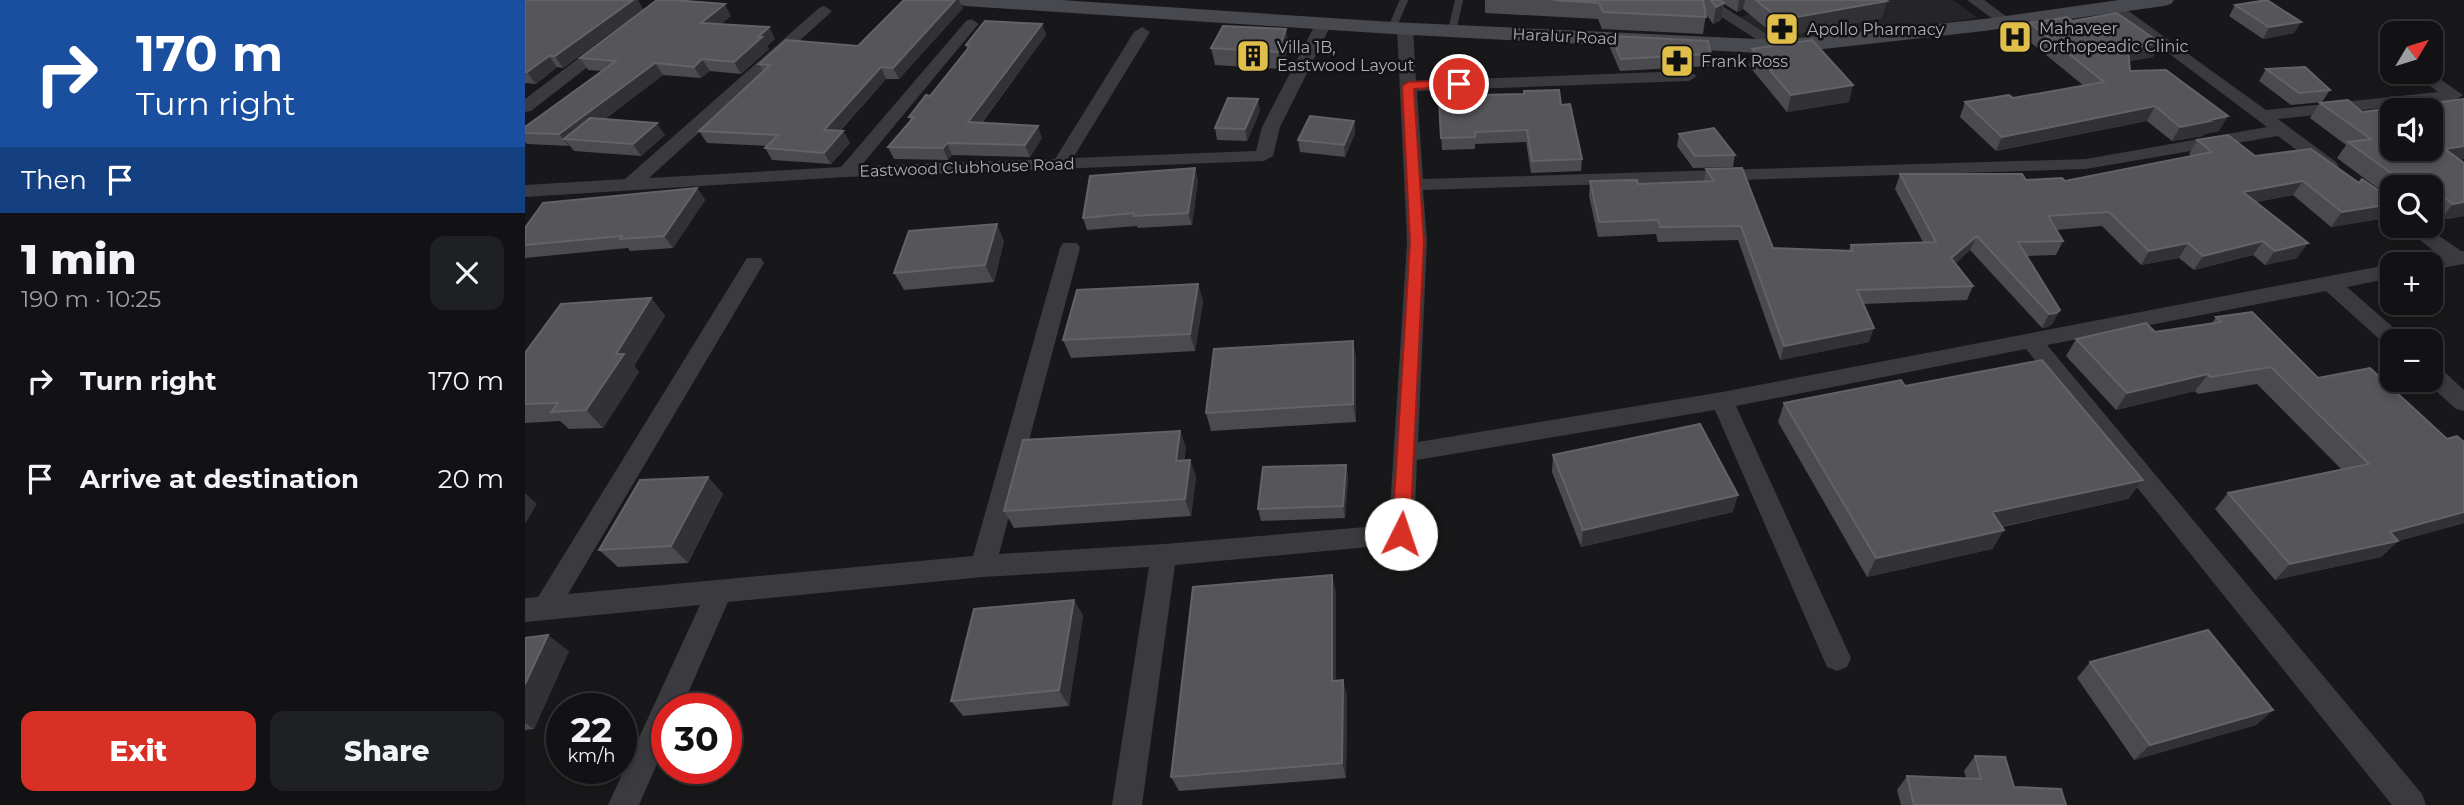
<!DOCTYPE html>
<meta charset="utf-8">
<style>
:root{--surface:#121214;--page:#1f2022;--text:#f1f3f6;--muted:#9c9ea0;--line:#313234;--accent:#d93025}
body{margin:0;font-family:Montserrat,sans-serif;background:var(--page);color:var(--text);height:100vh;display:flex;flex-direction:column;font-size:26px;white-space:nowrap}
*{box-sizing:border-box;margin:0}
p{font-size:23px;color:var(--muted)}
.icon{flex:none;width:38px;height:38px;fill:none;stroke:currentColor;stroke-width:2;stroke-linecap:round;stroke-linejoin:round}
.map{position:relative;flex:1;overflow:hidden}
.sheet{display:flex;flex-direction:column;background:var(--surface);width:525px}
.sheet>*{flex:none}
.guide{background:#1a4fa0;color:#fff;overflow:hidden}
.needle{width:46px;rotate:52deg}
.buttons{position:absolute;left:1855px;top:21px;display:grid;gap:14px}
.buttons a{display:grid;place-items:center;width:63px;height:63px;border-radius:14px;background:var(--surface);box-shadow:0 4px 10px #0003,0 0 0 2px var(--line);font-size:35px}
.speed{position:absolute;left:21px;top:693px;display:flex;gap:14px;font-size:35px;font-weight:700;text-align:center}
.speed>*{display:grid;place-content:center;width:91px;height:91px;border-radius:50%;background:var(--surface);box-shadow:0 4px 10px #0003,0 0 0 2px var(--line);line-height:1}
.speed small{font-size:18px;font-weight:400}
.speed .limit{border:10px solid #d22;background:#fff;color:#111}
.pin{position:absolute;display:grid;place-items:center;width:60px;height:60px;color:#fff;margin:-30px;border:4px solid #fff;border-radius:50%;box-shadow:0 2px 7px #0007}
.me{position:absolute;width:77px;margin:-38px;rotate:4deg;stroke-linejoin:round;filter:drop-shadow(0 0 5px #0008)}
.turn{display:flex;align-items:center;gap:24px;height:147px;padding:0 21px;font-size:32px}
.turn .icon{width:91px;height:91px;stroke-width:2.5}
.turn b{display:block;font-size:49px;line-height:60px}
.then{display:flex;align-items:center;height:66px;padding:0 21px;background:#0003;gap:14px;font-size:26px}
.round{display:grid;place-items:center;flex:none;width:74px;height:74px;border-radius:14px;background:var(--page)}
.overview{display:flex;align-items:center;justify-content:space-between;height:119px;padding:0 21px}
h1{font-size:42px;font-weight:800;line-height:52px}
.action{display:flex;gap:14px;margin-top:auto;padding:14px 21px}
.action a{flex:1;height:80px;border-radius:14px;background:var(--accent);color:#fff;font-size:28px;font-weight:800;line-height:80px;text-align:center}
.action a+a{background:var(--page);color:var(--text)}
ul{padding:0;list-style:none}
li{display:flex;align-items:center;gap:21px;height:98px;padding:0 21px}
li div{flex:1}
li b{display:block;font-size:26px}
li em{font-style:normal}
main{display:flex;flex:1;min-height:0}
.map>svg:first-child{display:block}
</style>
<main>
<section class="sheet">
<div class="guide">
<div class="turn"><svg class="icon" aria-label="right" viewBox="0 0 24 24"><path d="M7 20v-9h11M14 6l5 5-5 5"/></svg><div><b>170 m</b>Turn right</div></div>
<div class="then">Then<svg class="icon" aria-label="arrive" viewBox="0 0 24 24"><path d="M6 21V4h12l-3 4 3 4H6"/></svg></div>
</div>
<div class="overview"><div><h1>1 min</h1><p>190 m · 10:25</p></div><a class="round"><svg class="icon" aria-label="close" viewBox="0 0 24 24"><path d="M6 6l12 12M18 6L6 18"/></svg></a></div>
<ul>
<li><svg class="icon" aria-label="right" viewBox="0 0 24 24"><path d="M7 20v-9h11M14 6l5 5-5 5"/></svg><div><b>Turn right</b></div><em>170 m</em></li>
<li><svg class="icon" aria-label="arrive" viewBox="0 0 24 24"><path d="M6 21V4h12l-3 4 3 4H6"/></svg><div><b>Arrive at destination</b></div><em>20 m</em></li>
</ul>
<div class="action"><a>Exit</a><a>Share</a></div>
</section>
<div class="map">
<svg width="1939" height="805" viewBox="0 0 1939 805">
<rect width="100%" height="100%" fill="#18181a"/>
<path fill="#252427" d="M 1300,0 L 1428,0 L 1453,18 L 1256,44 L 1213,17 Z"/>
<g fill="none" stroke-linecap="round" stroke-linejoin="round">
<path stroke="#3a3a3f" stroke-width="8" d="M 867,28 L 879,0
M 927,31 L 934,0"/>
<path fill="#3a3a3f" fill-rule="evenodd" d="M 1170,0 L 1188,0 L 1262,47 L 1260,50 L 1248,50 Z
M 1442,0 L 1459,0 L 1489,22 L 1486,25 L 1476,25 Z
M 1591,2 L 1741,110 L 1913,92 L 1886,72 L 1905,72 L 1938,95 L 1930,100 L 1753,119 L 1811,162 L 1814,166 L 1805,171 L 1799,170 L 1753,136 L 1561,169 L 898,190 L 902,241 L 893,442 L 1197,392 L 1867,264 L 1867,278 L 1822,287 L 1878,336 L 1881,341 L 1867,341 L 1867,348 L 1862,346 L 1801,291 L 1522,345 L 1897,794 L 1901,805 L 1867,805 L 1501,349 L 1211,406 L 1326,658 L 1322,667 L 1312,671 L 1302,667 L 1190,410 L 892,460 L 889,534 L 885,541 L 876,544 L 650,565 L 617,805 L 587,805 L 624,567 L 458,577 L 203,602 L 156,709 L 142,709 L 142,741 L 114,805 L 83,805 L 175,605 L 0,622 L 0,598 L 13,597 L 222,258 L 236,258 L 239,263 L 43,594 L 448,556 L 535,248 L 538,243 L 552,243 L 555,248 L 474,554 L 639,544 L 864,525 L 882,241 L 872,28 L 875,25 L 880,23 L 888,28 L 891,81 L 1164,71 L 1172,76 L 1164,81 L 892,91 L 898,179 L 1561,159 L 1742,127 L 1586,10 L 1583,7 Z
M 299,6 L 307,11 L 304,14 L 124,178 L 316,167 L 441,21 L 446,19 L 454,24 L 451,27 L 336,166 L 530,159 L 609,32 L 617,27 L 625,32 L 548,158 L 731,151 L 737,127 L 791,23 L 799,18 L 807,23 L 755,127 L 748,156 L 739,161 L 321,177 L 0,197 L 0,185 L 100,179 L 294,8 Z
M 81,40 L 87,42 L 89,45 L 87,48 L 6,111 L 0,112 L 0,99 L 75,42 Z
M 1877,226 L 1900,226 L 1936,251 L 1939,251 L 1939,264 L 1906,270 L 1906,264 L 1893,264 L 1896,259 L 1914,255 Z
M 1906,365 L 1914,367 L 1939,390 L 1939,411 L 1931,409 L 1899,380 L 1906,380 Z"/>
<path fill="#48494e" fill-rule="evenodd" d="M 430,0 L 536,0 L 867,22 L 1254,40 L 1459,19 L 1594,0 L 1649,0 L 1646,4 L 1639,6 L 1459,31 L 1254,54 L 867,34 L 440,6 L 433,4 Z"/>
</g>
<path fill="#4a4a4f" d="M 0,0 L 118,9 L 38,68 L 32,67 L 11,84 L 0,83 Z
M 379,0 L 434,0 L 438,8 L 374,79 L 361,79 L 315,131 L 318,131 L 325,143 L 306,164 L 247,160 L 240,148 L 242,146 L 182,143 L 174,131 L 238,72 L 234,64 L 333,46 Z
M 960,0 L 1360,0 L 1357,18 L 1252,37 L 1218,9 L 1212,12 L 1199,4 L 1196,20 L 1188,24 L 1181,14 L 1178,34 L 1077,29 L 1073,19 L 960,13 Z
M 1710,5 L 1776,22 L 1769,33 L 1738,39 L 1704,16 Z
M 206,16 L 195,24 L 244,27 L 250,39 L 242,46 L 244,49 L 216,74 L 185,71 L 176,78 L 138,75 L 80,119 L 140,135 L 116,156 L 49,151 L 45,146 L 2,144 L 0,142 L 0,127 L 77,71 L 63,70 L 55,58 Z
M 1547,21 L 1628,57 L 1604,61 L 1605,71 L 1694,131 L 1679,134 L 1678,136 L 1647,141 L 1622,121 L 1471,151 L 1435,117 L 1440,102 L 1488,98 L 1559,86 L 1499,37 L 1505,23 Z
M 517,24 L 521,35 L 457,123 L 517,138 L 505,157 L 427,155 L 423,160 L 369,159 L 363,147 L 386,121 L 384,117 L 405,96 L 442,49 L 441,45 Z
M 1086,36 L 1186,54 L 1184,66 L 1095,71 L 1085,48 Z
M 764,46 L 756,69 L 690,65 L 686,48 Z
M 1227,49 L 1324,102 L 1262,112 L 1224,66 Z
M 1741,69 L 1805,90 L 1797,102 L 1766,105 L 1734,81 Z
M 914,101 L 1036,105 L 1057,159 L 1056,171 L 1006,173 L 1001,142 L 950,144 L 950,149 L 917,150 Z
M 1795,103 L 1837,112 L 1935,160 L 1939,216 L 1915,220 L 1906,213 L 1906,187 L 1867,187 L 1867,199 L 1812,158 L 1821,145 L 1785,118 Z
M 735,111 L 722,141 L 692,140 L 690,128 Z
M 829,121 L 830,133 L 820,157 L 775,152 L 773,140 Z
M 1154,134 L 1210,155 L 1208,167 L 1168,168 L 1152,146 Z
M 1672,140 L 1730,156 L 1834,183 L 1867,200 L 1867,210 L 1861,218 L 1806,227 L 1768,195 L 1731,202 L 1772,258 L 1740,265 L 1728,255 L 1669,270 L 1654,258 L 1616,265 L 1577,226 L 1531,230 L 1538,241 L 1531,255 L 1502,256 L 1535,310 L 1527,324 L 1523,327 L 1517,328 L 1445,250 L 1430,264 L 1448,286 L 1442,300 L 1338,304 L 1344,342 L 1255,360 L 1213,240 L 1133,242 L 1131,234 L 1073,237 L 1064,196 L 1065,181 L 1113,184 L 1179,181 L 1181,169 L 1248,248 L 1324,250 L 1326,245 L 1398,242 L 1370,189 L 1375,174 L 1540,181 L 1666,156 L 1664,154 Z
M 673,180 L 667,225 L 613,228 L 612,226 L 562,230 L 558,218 Z
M 172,188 L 180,200 L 148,248 L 105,251 L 103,248 L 0,258 L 0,228 Z
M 479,241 L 469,282 L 379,290 L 369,273 Z
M 673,284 L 678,301 L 670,351 L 546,358 L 538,340 Z
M 126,298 L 140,316 L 109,366 L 114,372 L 78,428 L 44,429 L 35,421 L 0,423 L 0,353 Z
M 1691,317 L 1793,378 L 1922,439 L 1939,442 L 1939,523 L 1873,541 L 1856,557 L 1750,580 L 1690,509 L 1703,493 L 1817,470 L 1732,384 L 1673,394 L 1670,391 L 1591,410 L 1541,356 L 1551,339 L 1630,332 L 1687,323 Z
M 828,341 L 831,359 L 831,422 L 686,431 L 681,413 Z
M 1380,386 L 1618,480 L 1603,499 L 1477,527 L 1479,530 L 1467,549 L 1342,577 L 1253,422 L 1259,403 Z
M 655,431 L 661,448 L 659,460 L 665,460 L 671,477 L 666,516 L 489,528 L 479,511 Z
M 1028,455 L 1208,512 L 1056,547 L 1027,472 Z
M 821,465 L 823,477 L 820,518 L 736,521 L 733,509 Z
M 183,477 L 198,494 L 163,563 L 93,567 L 74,550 Z
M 811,592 L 811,681 L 822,695 L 821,778 L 654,791 L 646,777 Z
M 549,600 L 558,616 L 544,706 L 438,716 L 426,701 Z
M 0,638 L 44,651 L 9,729 L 0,730 Z
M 1565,662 L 1748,710 L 1731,725 L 1609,760 L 1552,678 Z
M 1450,756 L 1489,787 L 1541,805 L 1376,805 L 1372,790 L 1382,776 L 1441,778 L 1439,771 Z"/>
<path fill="#323235" d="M 108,0 L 113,0 L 118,9 L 38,68 L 30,56 Z
M 430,0 L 434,0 L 438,8 L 374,79 L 368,68 Z
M 1214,0 L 1220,0 L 1218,9 L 1212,12 Z
M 1362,1 L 1357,18 L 1252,37 L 1255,20 Z
M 1199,3 L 1196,20 L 1188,24 L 1191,7 Z
M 200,4 L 206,16 L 182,35 L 176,23 Z
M 1776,22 L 1769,33 L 1738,39 L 1744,27 Z
M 517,24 L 521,35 L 448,134 L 443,122 Z
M 244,27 L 250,39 L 242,46 L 244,49 L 216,74 L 209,62 Z
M 761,29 L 764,46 L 756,69 L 753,52 Z
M 1635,43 L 1628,57 L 1596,62 L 1603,48 Z
M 24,56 L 32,67 L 11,84 L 2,72 Z
M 177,59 L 185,71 L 176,78 L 169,67 Z
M 130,63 L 138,75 L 52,140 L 39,139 L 45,146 L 44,146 L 34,134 Z
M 356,67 L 361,79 L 305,141 L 299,130 Z
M 1328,85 L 1324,102 L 1262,112 L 1266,95 Z
M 733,99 L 735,111 L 722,141 L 720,129 Z
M 1630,106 L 1622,121 L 1471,151 L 1477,137 Z
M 1703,116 L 1694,131 L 1679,134 L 1678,136 L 1647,141 L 1655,127 Z
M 829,121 L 830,133 L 820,157 L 819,145 Z
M 132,123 L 140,135 L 116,156 L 108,144 Z
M 513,126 L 517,138 L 505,157 L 500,145 Z
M 318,131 L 325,143 L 306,164 L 299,153 Z
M 422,143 L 427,155 L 423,160 L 418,148 Z
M 1939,146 L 1939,159 L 1907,165 L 1920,149 Z
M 670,168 L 673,180 L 667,225 L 663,213 Z
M 1778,181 L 1768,195 L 1709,206 L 1718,192 Z
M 172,188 L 180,200 L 148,248 L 139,236 Z
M 1916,195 L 1906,208 L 1906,197 Z
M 1939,202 L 1939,216 L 1915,220 L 1928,204 Z
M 1867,204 L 1867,210 L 1861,218 L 1806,227 L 1817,212 Z
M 472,224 L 479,241 L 469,282 L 460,265 Z
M 1452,236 L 1445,250 L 1420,273 L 1426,258 Z
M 1738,241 L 1728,255 L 1669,270 L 1678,256 Z
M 1663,243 L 1654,258 L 1616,265 L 1624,251 Z
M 1783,243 L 1772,258 L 1740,265 L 1750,251 Z
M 673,284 L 678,301 L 670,351 L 665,334 Z
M 126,298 L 140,316 L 109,366 L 114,372 L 78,428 L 61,410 L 91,354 Z
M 1535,310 L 1527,324 L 1523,327 L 1517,328 L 1524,314 Z
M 1349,328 L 1344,342 L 1255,360 L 1259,346 Z
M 828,341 L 831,359 L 831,422 L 828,404 Z
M 1683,374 L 1670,391 L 1591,410 L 1602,393 Z
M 655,431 L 661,448 L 657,478 L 651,461 Z
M 665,460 L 671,477 L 666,516 L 660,499 Z
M 821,465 L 823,477 L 820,518 L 818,506 Z
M 183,477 L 198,494 L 163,563 L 146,546 Z
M 1618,480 L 1603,499 L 1455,531 L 1467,512 Z
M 0,493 L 12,504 L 0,524 Z
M 1213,495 L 1208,512 L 1056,547 L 1058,530 Z
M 1939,512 L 1939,523 L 1873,541 L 1856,557 L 1750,580 L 1765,564 L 1865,532 Z
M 1479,530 L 1467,549 L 1342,577 L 1351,558 Z
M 807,575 L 811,592 L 811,696 L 807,681 Z
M 549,600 L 558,616 L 544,706 L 534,690 Z
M 23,635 L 44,651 L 9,729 L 0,723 L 0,684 Z
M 818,680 L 822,695 L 821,778 L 817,763 Z
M 1748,710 L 1731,725 L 1609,760 L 1625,745 Z"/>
<path fill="#55555a" stroke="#626369" stroke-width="2" fill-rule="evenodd" d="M 0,0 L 108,0 L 30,56 L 24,56 L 2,72 L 0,72 Z
M 132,0 L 148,0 L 200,4 L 176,23 L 244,27 L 233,37 L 237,37 L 209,62 L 177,59 L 169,67 L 130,63 L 34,134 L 0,133 L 0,127 L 91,61 L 55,58 Z
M 379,0 L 430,0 L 368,68 L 356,67 L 299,130 L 318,131 L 299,153 L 240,148 L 253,135 L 174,131 L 245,65 L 234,64 L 261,40 L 333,46 Z
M 1028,0 L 1178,0 L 1181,17 L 1078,12 L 1074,3 Z
M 1186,0 L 1194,0 L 1199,3 L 1191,7 Z
M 1231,0 L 1360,0 L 1362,1 L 1255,20 Z
M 1742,0 L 1776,22 L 1744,27 L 1710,5 Z
M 1592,13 L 1635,43 L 1603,48 L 1605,71 L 1641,70 L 1703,116 L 1685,120 L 1686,121 L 1655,127 L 1630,106 L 1477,137 L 1440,102 L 1484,95 L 1488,98 L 1579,82 L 1505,23 L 1542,17 L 1547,21 Z
M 460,21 L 517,24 L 443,122 L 513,126 L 500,145 L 422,143 L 418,148 L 363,147 L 389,117 L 384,117 L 401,95 L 405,96 L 445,46 L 441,45 Z
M 698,26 L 761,29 L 753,52 L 686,48 Z
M 1086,36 L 1183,41 L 1186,54 L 1096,59 Z
M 1287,40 L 1328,85 L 1266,95 L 1227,49 Z
M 1780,67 L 1805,90 L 1774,93 L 1741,69 Z
M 1034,90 L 1036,105 L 1045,104 L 1057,159 L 1007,161 L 1002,130 L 950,132 L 950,137 L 916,138 L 914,101 L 956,99 L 955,95 L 999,94 L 999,91 Z
M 703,98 L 733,99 L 720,129 L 690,128 Z
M 1939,99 L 1939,146 L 1920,149 L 1939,163 L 1939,202 L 1928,204 L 1916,195 L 1906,197 L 1906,187 L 1881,187 L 1881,184 L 1823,142 L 1846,139 L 1795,103 L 1823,100 L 1837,112 ZM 1867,110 L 1906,110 L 1906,149 L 1867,149 Z
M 785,116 L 829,121 L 819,145 L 773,140 Z
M 65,118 L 132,123 L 108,144 L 39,139 Z
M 1189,128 L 1210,155 L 1170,156 L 1154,134 Z
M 1703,135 L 1730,156 L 1786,149 L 1834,183 L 1837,179 L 1867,200 L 1867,204 L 1817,212 L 1778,181 L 1718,192 L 1783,243 L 1750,251 L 1738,241 L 1678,256 L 1663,243 L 1624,251 L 1584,212 L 1523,216 L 1538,241 L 1493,242 L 1535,310 L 1531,313 L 1524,314 L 1452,236 L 1426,258 L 1448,286 L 1332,290 L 1349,328 L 1259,346 L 1216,226 L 1135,227 L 1133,220 L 1074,222 L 1065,181 L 1112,180 L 1113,184 L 1189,181 L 1181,169 L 1217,168 L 1248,248 L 1328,251 L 1326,245 L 1411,242 L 1375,174 L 1497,174 L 1501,180 L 1537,178 L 1540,181 L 1687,152 L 1672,140 Z
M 670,168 L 663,213 L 609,216 L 609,213 L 558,218 L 565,176 Z
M 172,188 L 139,236 L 95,239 L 97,236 L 0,245 L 0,228 L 18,203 Z
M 472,224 L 460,265 L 369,273 L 384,231 Z
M 673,284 L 665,334 L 538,340 L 552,290 Z
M 126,298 L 91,354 L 99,354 L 61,410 L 26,412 L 33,403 L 0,404 L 0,353 L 36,304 Z
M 1727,312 L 1793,378 L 1845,368 L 1922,439 L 1932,436 L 1939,442 L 1939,512 L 1865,532 L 1873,541 L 1765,564 L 1703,493 L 1844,464 L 1746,367 L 1685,377 L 1683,374 L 1602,393 L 1551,339 L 1621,323 L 1630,332 L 1696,322 L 1691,317 Z
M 828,341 L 828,404 L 681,413 L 689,349 Z
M 1517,360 L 1618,480 L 1467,512 L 1479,530 L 1351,558 L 1259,403 L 1376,380 L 1380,386 Z
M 1175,424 L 1213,495 L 1058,530 L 1028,455 Z
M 655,431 L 651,461 L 665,460 L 660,499 L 479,511 L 498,440 Z
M 821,465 L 818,506 L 733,509 L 738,467 Z
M 183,477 L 146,546 L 74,550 L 115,480 Z
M 807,575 L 807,681 L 818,680 L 817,763 L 646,777 L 668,587 Z
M 549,600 L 534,690 L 426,701 L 449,609 Z
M 1683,630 L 1748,710 L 1625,745 L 1565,662 Z
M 23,635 L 0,684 L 0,638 Z
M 1450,756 L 1480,757 L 1489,787 L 1536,789 L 1541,805 L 1389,805 L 1382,776 L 1456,779 Z"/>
<path fill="#d93025" stroke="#8d1f18" stroke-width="2" d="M 934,80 L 940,84 L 938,86 L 889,89 L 899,242 L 885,534 L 882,539 L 876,542 L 870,539 L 867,534 L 885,242 L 877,86 L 883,82 Z"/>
<defs>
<symbol id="pharmacy-square" viewBox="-11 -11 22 22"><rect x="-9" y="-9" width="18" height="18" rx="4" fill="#e0be4a" stroke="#131315"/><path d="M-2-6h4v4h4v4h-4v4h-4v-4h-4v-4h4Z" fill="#111"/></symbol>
<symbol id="hospital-square" viewBox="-11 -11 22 22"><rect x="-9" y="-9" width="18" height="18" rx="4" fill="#e0be4a" stroke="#131315"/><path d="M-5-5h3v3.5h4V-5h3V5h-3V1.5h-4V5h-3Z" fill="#111"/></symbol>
<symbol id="building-square" viewBox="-11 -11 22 22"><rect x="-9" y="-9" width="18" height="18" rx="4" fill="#e0be4a" stroke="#131315"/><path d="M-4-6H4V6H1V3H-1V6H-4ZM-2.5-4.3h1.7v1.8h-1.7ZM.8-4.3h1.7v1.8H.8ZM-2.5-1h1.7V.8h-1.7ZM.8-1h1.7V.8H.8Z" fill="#111"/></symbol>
</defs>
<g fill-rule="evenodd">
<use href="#pharmacy-square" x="1238" y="10" width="38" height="38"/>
<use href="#hospital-square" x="1471" y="18" width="38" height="38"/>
<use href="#building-square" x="709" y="37" width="38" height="38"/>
<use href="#pharmacy-square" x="1133" y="42" width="38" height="38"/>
</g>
<g text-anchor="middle" stroke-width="5" stroke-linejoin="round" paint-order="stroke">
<g font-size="16" fill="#acaeb8" stroke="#131315" text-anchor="start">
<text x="1514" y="34">Mahaveer<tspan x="1514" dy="18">Orthopeadic Clinic</tspan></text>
<text x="1282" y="35">Apollo Pharmacy</text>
<text x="752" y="53">Villa 1B,<tspan x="752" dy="18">Eastwood Layout</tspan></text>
<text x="1176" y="67">Frank Ross</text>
</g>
<g font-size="16" fill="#acaeb8" stroke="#131315">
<text transform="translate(1040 36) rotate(3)" y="6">Haralur Road</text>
<text transform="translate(442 167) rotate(-2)" y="6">Eastwood Clubhouse Road</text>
</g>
</g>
</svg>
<div class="buttons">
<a><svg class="needle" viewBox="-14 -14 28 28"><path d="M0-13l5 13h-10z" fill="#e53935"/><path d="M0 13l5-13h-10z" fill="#9c9ea0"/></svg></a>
<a><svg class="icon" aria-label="sound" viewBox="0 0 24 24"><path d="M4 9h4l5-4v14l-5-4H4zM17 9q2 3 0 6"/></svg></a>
<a><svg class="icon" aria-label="search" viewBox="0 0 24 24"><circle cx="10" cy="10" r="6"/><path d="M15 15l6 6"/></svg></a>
<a>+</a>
<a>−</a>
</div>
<div class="speed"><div>22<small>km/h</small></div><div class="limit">30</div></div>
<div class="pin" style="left:934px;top:84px;background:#d93025"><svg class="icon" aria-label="arrive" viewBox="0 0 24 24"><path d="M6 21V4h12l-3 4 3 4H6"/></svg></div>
<svg class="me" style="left:876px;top:534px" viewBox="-20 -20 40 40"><circle r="19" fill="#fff"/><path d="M0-13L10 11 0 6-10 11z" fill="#d93025"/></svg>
</div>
</main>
